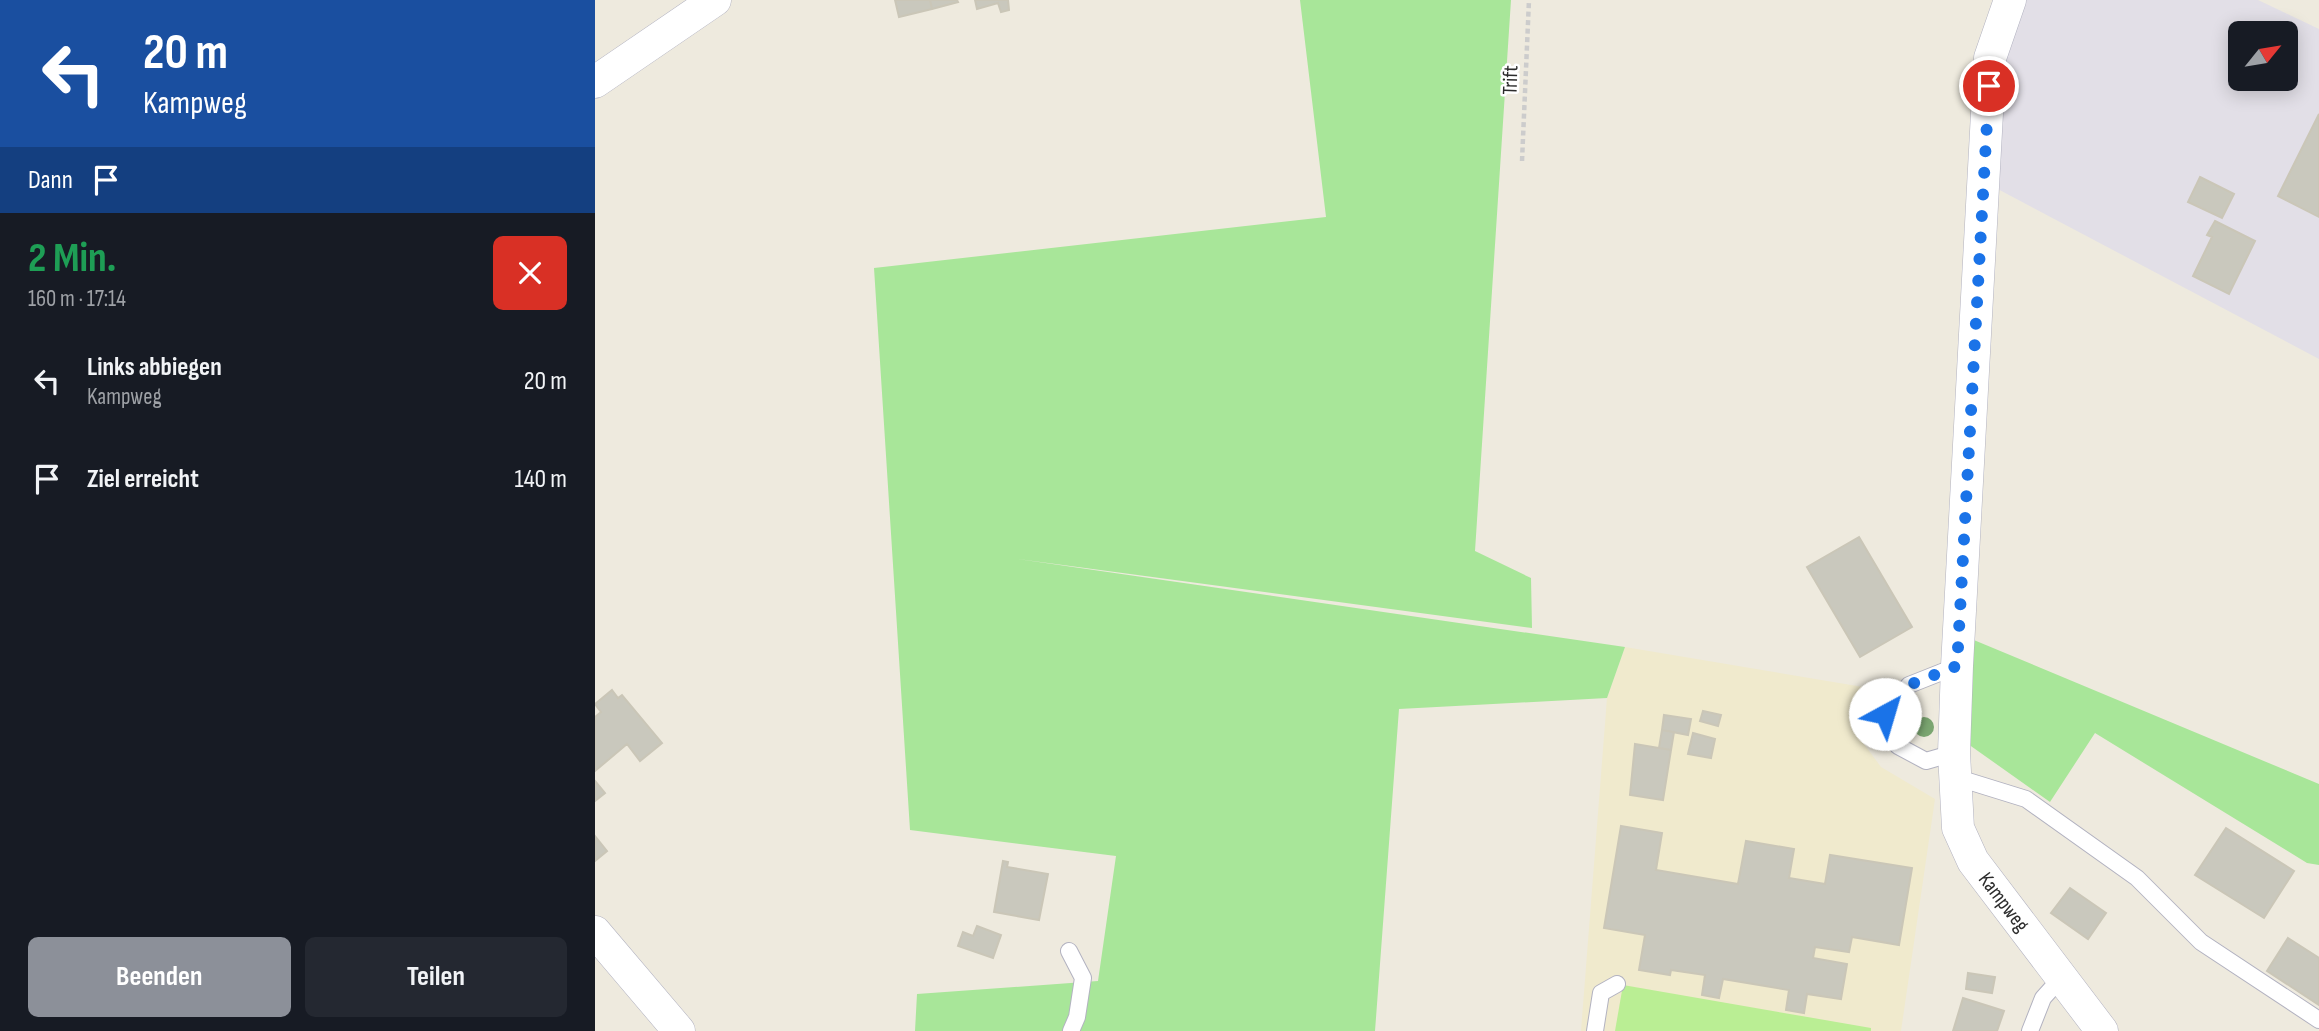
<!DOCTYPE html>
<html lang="de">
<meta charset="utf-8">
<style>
:root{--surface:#171b24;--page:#242831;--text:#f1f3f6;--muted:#9ea1a6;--accent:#8c9099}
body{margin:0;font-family:"Sofia Sans Condensed",sans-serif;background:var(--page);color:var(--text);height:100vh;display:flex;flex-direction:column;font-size:26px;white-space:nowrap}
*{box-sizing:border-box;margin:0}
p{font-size:23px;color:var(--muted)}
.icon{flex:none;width:38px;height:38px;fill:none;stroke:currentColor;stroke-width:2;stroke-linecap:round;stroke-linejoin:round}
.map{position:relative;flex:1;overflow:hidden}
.panel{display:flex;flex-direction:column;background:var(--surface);width:595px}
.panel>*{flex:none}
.top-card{background:#1a4fa0;color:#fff;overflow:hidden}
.needle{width:46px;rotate:60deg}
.controls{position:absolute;left:1633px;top:21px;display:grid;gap:14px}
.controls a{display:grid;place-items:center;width:70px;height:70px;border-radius:10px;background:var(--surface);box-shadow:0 4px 18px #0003;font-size:35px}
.pin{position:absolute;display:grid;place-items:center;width:60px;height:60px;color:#fff;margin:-30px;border:4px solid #fff;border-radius:50%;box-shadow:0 2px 7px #0007}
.me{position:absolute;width:77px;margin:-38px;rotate:39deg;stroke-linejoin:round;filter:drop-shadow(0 0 5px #0008)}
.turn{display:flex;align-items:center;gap:24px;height:147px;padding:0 28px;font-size:32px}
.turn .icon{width:91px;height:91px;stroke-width:2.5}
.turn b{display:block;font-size:49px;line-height:60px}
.then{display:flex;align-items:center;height:66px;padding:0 28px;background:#0003;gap:14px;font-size:26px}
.round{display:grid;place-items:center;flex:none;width:74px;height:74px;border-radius:10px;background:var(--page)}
.head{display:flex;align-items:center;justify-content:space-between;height:119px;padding:0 28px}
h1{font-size:42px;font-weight:700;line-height:52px;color:#1e9e55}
.cta{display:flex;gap:14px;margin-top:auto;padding:14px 28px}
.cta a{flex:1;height:80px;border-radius:10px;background:var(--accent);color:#fff;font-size:28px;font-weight:700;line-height:80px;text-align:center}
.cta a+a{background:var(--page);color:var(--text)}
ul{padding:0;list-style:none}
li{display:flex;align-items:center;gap:21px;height:98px;padding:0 28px}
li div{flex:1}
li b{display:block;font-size:26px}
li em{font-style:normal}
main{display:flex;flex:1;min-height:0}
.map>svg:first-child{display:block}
</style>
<main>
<section class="panel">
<div class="top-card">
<div class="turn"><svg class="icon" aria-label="left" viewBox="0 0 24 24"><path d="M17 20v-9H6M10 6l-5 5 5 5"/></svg><div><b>20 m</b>Kampweg</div></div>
<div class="then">Dann<svg class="icon" aria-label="arrive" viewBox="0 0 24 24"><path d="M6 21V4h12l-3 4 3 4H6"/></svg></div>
</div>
<div class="head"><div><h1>2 Min.</h1><p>160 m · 17:14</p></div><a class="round" style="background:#d93025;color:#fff"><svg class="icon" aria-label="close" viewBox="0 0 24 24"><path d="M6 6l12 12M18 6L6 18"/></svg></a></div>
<ul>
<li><svg class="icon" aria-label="left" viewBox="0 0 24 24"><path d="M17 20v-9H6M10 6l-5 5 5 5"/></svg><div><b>Links abbiegen</b><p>Kampweg</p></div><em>20 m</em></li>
<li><svg class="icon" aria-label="arrive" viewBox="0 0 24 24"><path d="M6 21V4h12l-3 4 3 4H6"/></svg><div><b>Ziel erreicht</b></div><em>140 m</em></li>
</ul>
<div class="cta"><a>Beenden</a><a>Teilen</a></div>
</section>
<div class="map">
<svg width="1724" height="1031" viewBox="0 0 1724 1031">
<rect width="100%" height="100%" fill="#eeeade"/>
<path fill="#e2dfe7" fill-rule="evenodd" d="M 1430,0 L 1663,0 L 1724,29 L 1724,359 L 1397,186 L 1405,67 ZM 1645,33 L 1690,33 L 1690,79 L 1645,79 Z"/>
<path fill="#f0eacd" d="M 1030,647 L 1274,688 L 1266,740 L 1286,767 L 1340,799 L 1306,1031 L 986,1031 L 1012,698 Z"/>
<path fill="#a8e699" d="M 705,0 L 916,0 L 880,551 L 936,578 L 937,628 L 416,558 L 1030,647 L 1012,698 L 804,709 L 780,1031 L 320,1031 L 322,994 L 503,981 L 521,856 L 315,830 L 279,268 L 731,217 Z
M 1374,638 L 1724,784 L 1724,865 L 1712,863 L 1500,733 L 1455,802 L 1373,744 Z"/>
<path fill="#baee94" d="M 1028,985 L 1276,1028 L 1276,1031 L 1020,1031 Z"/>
<path fill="#c9c8bd" stroke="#cac6b7" stroke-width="2" d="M 300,0 L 335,0 L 337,9 L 304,17 Z
M 335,0 L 362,0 L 363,2 L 337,9 Z
M 380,0 L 413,0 L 414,10 L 406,12 L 403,3 L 382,9 Z
M 1724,114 L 1724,217 L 1683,196 Z
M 1605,177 L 1639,194 L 1627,218 L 1593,202 Z
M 1620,221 L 1660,241 L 1634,294 L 1598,276 L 1617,237 L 1612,235 Z
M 1264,537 L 1317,627 L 1265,657 L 1212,567 Z
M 17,690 L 23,698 L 27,695 L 67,743 L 45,761 L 32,744 L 0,771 L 0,717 L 6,712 L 0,704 Z
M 1108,711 L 1126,715 L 1123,726 L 1105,721 Z
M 1069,715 L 1096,719 L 1093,735 L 1067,730 Z
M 1067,730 L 1079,732 L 1076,750 L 1064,748 Z
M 1098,733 L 1120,739 L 1116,758 L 1093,754 Z
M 1040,744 L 1076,750 L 1068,800 L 1035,795 Z
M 0,781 L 10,793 L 0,801 Z
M 1026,826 L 1067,833 L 1061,870 L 1143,884 L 1151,841 L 1199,849 L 1194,878 L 1230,884 L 1235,855 L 1317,868 L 1304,945 L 1257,937 L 1254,952 L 1220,947 L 1218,958 L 1252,964 L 1246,999 L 1212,994 L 1209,1013 L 1191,1010 L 1194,990 L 1128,979 L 1124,998 L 1107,995 L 1110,975 L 1076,970 L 1075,975 L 1044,970 L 1050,935 L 1009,928 Z
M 1631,828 L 1699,871 L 1669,918 L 1600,875 Z
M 0,836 L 12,851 L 0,861 Z
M 408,861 L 413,862 L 412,867 L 453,874 L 444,920 L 399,912 Z
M 1475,888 L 1511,913 L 1493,939 L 1456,913 Z
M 382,926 L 406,935 L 398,958 L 363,946 L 368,932 L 378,936 Z
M 1693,938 L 1724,958 L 1724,1005 L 1672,971 Z
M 1373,973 L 1400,977 L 1397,993 L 1371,989 Z
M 1368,998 L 1409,1011 L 1402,1031 L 1358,1031 Z"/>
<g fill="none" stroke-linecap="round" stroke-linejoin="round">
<defs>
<path id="service" d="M 1359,753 L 1331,761 L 1303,746 L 1290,714 L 1314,685 L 1362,666
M 1360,777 L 1431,799 L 1542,878 L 1606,942 L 1724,1020
M 474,951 L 488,978 L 482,1017 L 476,1031
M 1000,1031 L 1006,993 L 1022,984
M 1435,1031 L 1448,998 L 1466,978"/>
<g id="minor">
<path id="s1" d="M 1415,0 L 1395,58 L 1362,666 L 1359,753 L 1363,828 L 1378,861 L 1507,1031"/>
<path d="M 0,82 L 120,0"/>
<path d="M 0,932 L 84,1031"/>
</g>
</defs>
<use href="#service" stroke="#b2b2c0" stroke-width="18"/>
<use href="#minor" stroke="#b2b2c0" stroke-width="33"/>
<path stroke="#ccc" stroke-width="4.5" stroke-dasharray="5 3.5" stroke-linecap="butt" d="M 927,161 L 934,0"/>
<use href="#service" stroke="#fff" stroke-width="16"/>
<use href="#minor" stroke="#fff" stroke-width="32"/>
</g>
<circle fill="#7ba671" cx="1329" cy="727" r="10"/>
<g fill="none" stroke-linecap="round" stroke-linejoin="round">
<path stroke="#1a73e8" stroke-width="12" stroke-dasharray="0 21.6" d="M 1290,714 L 1314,685 L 1362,666 L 1394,86"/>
</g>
<g text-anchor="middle" stroke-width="5" stroke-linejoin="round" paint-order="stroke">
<g font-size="21" fill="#2c2c2c" stroke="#fff">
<text transform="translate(915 80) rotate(-88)" y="7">Trift</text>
<text dy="7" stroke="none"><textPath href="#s1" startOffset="920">Kampweg</textPath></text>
</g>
</g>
</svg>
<div class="controls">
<a><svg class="needle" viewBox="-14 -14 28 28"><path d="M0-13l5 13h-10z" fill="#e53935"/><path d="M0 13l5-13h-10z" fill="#9ea1a6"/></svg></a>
</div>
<div class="pin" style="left:1394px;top:86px;background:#d93025"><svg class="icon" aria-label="arrive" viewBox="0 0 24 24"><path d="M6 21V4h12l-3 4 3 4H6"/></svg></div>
<svg class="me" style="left:1290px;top:714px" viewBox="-20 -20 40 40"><circle r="19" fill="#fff"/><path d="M0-13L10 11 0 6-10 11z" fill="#1a73e8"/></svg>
</div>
</main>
